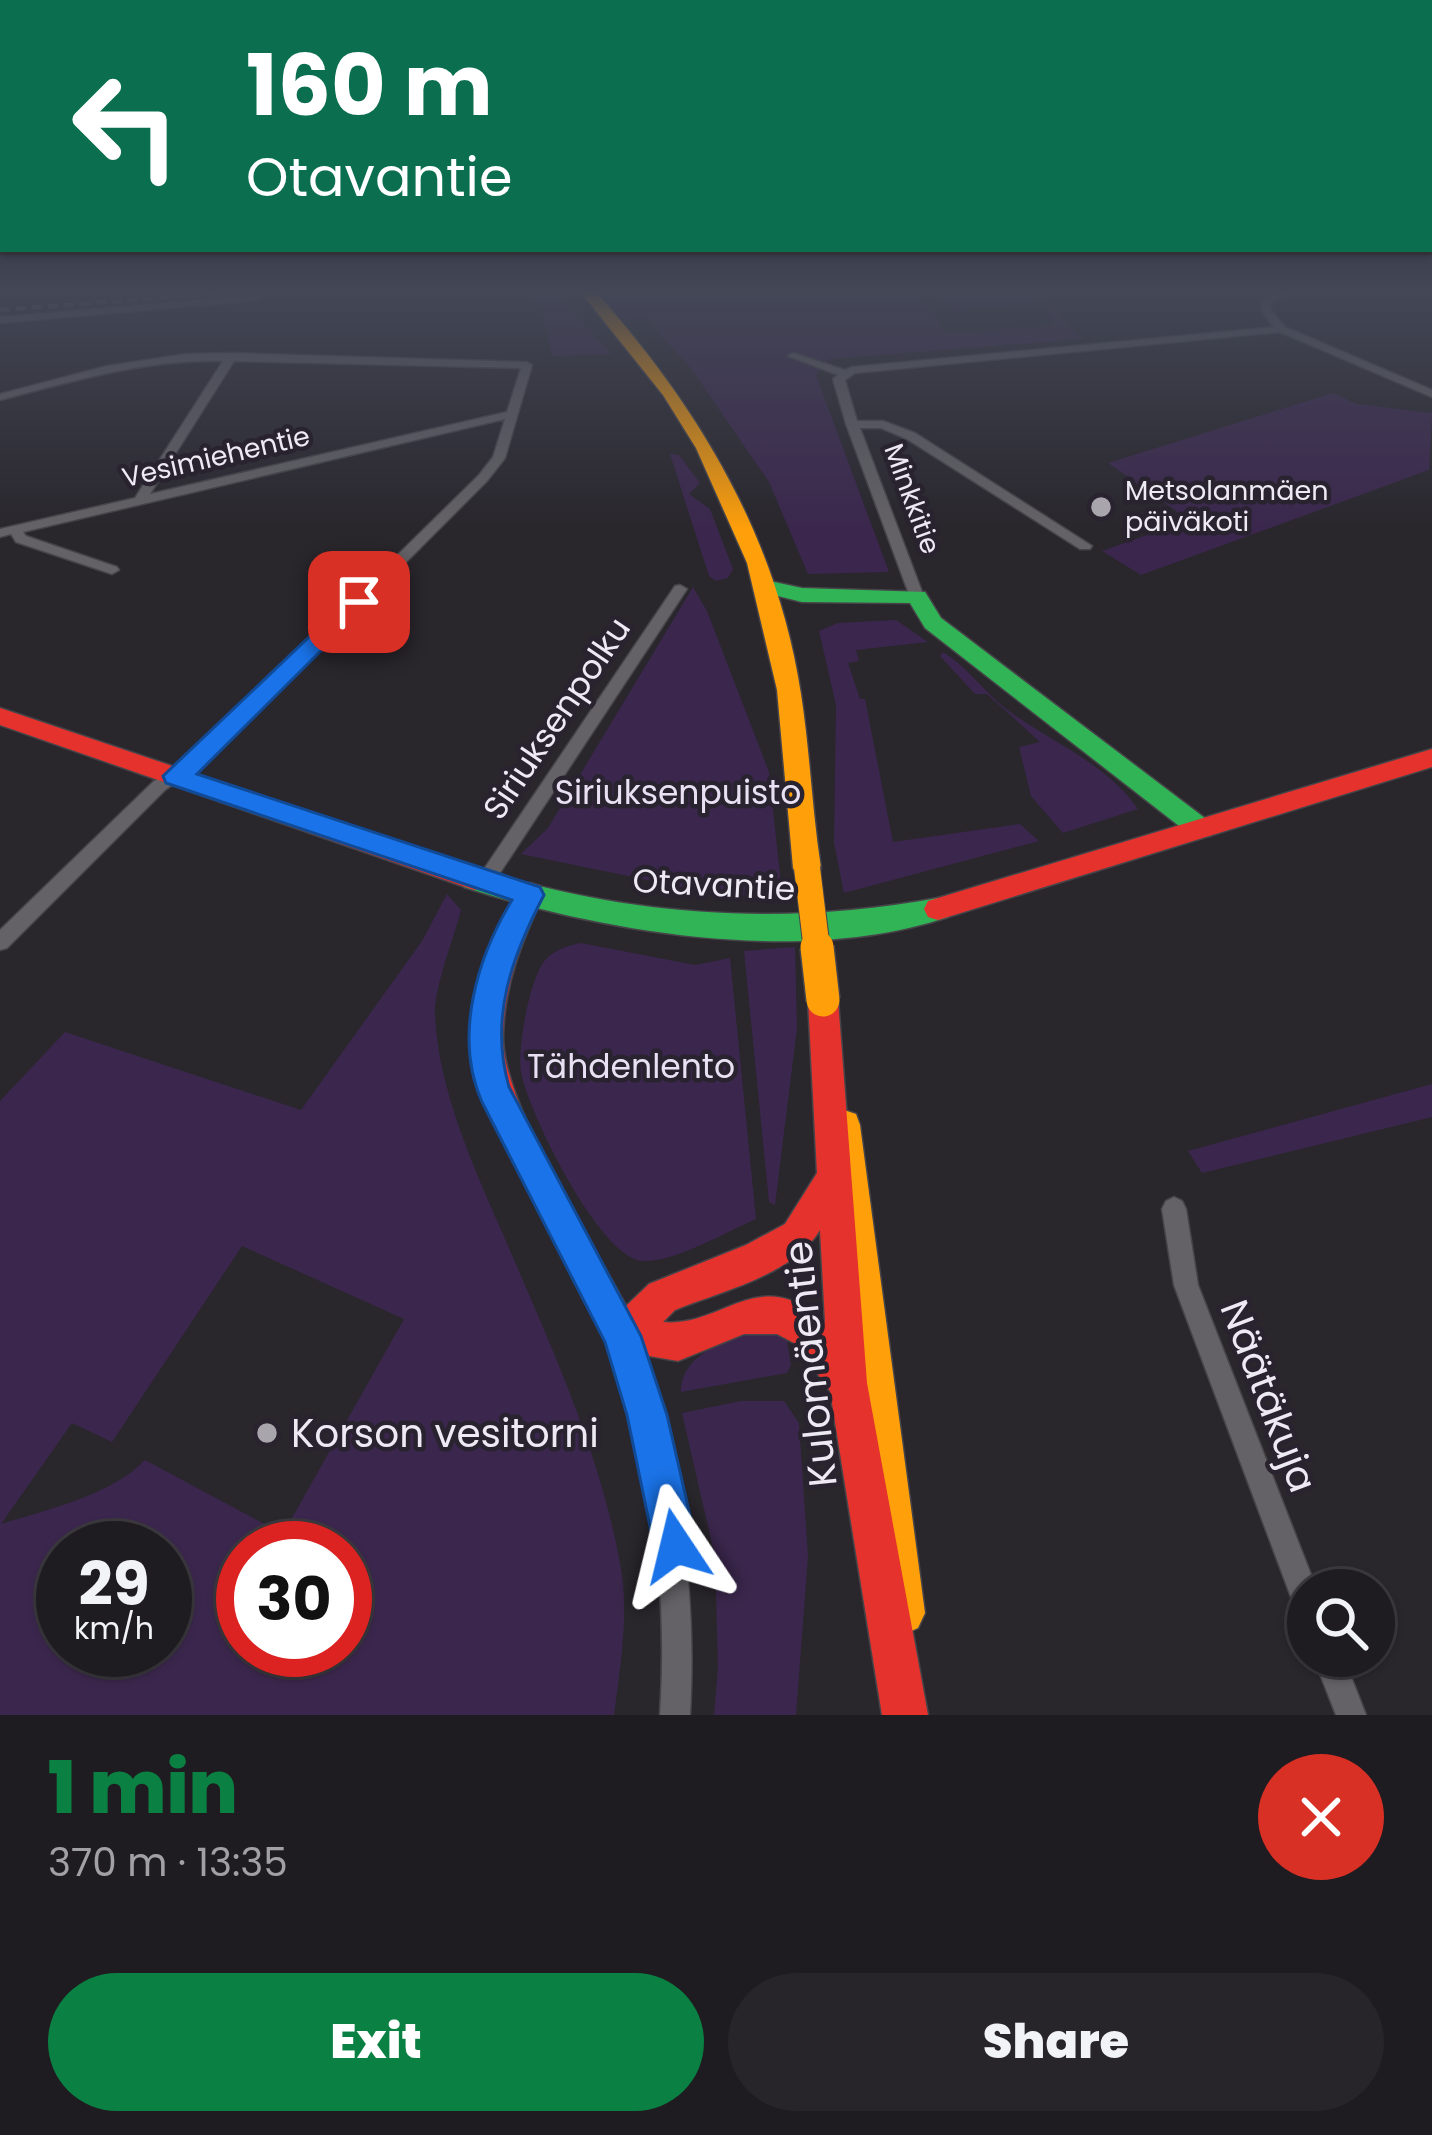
<!DOCTYPE html>
<meta charset="utf-8">
<style>
:root{--surface:#1f1c21;--page:#27252a;--text:#f1f3f6;--muted:#a1a1a5;--line:#3c3a3f;--accent:#0b8043}
body{margin:0;font-family:Poppins,sans-serif;background:var(--page);color:var(--text);height:100vh;display:flex;flex-direction:column;font-size:45px;white-space:nowrap}
*{box-sizing:border-box;margin:0}
p{font-size:39px;color:var(--muted)}
.icon{flex:none;width:66px;height:66px;fill:none;stroke:currentColor;stroke-width:2;stroke-linecap:round;stroke-linejoin:round}
.map{position:relative;height:1715px;overflow:hidden}
.details{display:flex;flex-direction:column;background:var(--surface);flex:1}
.details>*{flex:none}
.top-card{position:absolute;left:0px;top:0px;width:1434px;height:252px;box-shadow:0 3px 9px #0004,0 0 0 3px var(--line);background:#0b6e4f;color:#fff;overflow:hidden}
.buttons{position:absolute;left:1287px;top:1569px;display:grid;gap:24px}
.buttons a{display:grid;place-items:center;width:108px;height:108px;border-radius:50%;background:var(--surface);box-shadow:0 3px 9px #0004,0 0 0 3px var(--line);font-size:60px}
.speed{position:absolute;left:36px;top:1521px;display:flex;gap:24px;font-size:60px;font-weight:700;text-align:center}
.speed>*{display:grid;place-content:center;width:156px;height:156px;border-radius:50%;background:var(--surface);box-shadow:0 3px 9px #0004,0 0 0 3px var(--line);line-height:1}
.speed small{font-size:30px;font-weight:400}
.speed .limit{border:18px solid #d22;background:#fff;color:#111}
.pin{position:absolute;display:grid;place-items:center;width:102px;height:102px;color:#fff;margin:-51px;border-radius:24px;box-shadow:0 6px 18px #0006}
.me{position:absolute;width:132px;margin:-66px;rotate:350deg;stroke-linejoin:round;filter:drop-shadow(0 0 9px #0008)}
.turn{display:flex;align-items:center;gap:42px;height:252px;padding:0 48px;font-size:54px}
.turn .icon{width:156px;height:156px;stroke-width:2.5}
.turn b{display:block;font-size:84px;line-height:102px}
.round{display:grid;place-items:center;flex:none;width:126px;height:126px;border-radius:63px;background:var(--page)}
.overview{display:flex;align-items:center;justify-content:space-between;height:204px;padding:0 48px}
h1{font-size:72px;font-weight:800;line-height:90px;color:var(--accent)}
.button{display:flex;gap:24px;margin-top:auto;padding:24px 48px}
.button a{flex:1;height:138px;border-radius:72px;background:var(--accent);color:#fff;font-size:48px;font-weight:800;line-height:138px;text-align:center}
.button a+a{background:var(--page);color:var(--text)}
.map>svg:first-child{display:block}
</style>
<div class="map">
<svg width="1432" height="1715" viewBox="0 0 1432 1715">
<rect width="100%" height="100%" fill="#29262c"/>
<path fill="#3b274d" fill-rule="evenodd" d="M 519,290 L 556,290 L 611,354 L 552,356 L 541,307 Z
M 594,290 L 916,290 L 945,333 L 1056,325 L 1033,290 L 1037,290 L 1081,339 L 828,359 L 816,375 L 889,572 L 808,574 L 769,482 L 690,367 L 644,317 L 625,320 Z
M 934,290 L 1024,290 L 1037,304 L 948,311 Z
M 1333,393 L 1357,404 L 1432,413 L 1429,470 L 1141,575 L 1102,551 L 1189,520 L 1108,463 Z
M 670,454 L 679,455 L 700,483 L 689,494 L 710,509 L 733,569 L 728,578 L 716,581 L 709,576 Z
M 693,587 L 707,611 L 769,772 L 782,894 L 725,896 L 521,854 L 548,828 Z
M 896,620 L 928,642 L 856,650 L 859,661 L 848,663 L 860,699 L 865,699 L 893,842 L 1020,824 L 1039,841 L 844,893 L 834,843 L 836,705 L 819,631 L 838,623 Z
M 943,652 C 969,668 987,696 1013,714 C 1054,743 1109,766 1138,809 L 1063,833 L 1031,796 L 1019,747 L 1040,742 L 987,694 L 975,694 L 940,656 Z
M 447,894 L 461,910 C 454,938 433,990 435,1016 C 439,1091 473,1166 503,1234 C 549,1342 601,1452 621,1569 C 629,1615 620,1669 614,1715 L 0,1715 L 0,1101 L 65,1032 L 301,1110 L 422,941 ZM 242,1246 L 404,1319 L 283,1534 L 145,1460 C 112,1495 46,1510 1,1524 L 72,1423 L 112,1442 ZM 165,1548 L 165,1650 L 63,1650 L 63,1548 ZM 345,1548 L 345,1650 L 243,1650 L 243,1548 Z
M 581,943 L 695,965 L 730,958 L 756,1219 C 728,1231 673,1263 643,1261 C 600,1259 528,1112 521,1072 C 517,1050 530,972 548,957 C 557,949 570,945 581,943 Z
M 795,947 L 797,1028 L 775,1205 L 769,1202 L 744,951 Z
M 1432,1084 L 1432,1117 L 1202,1173 L 1188,1151 Z
M 760,1326 L 786,1334 L 791,1365 L 787,1373 L 681,1392 C 681,1352 729,1341 760,1326 Z
M 741,1401 L 784,1401 L 799,1423 L 808,1556 L 796,1715 L 714,1715 L 718,1668 L 715,1557 L 682,1413 Z"/>
<g fill="none" stroke-linecap="round" stroke-linejoin="round">
<defs>
<path id="street" d="M 1287,290 L 1301,290 L 1271,302 L 1271,310 L 1285,327 L 1432,390 L 1432,397 L 1280,332 L 855,373 L 845,380 L 857,421 L 883,421 L 915,433 L 1092,546 L 1090,549 L 1080,549 L 907,439 L 881,428 L 860,428 L 924,597 L 917,601 L 910,597 L 846,424 L 833,379 L 838,375 L 788,356 L 793,353 L 845,370 L 852,367 L 1274,327 L 1261,310 L 1261,300 Z
M 257,295 L 261,296 L 261,300 L 0,323 L 0,317 Z
M 232,353 L 527,362 L 532,365 L 505,458 L 487,481 L 209,760 L 165,790 L 7,948 L 0,950 L 0,930 L 153,782 L 197,752 L 479,475 L 493,457 L 505,419 L 23,532 L 26,536 L 117,567 L 119,570 L 112,574 L 16,542 L 11,534 L 0,537 L 0,529 L 135,498 L 223,361 C 146,359 74,381 0,400 L 0,394 L 107,366 L 186,354 ZM 234,361 L 521,368 L 507,412 L 150,494 Z
M 680,585 L 687,589 L 490,888 L 478,888 L 475,883 L 478,878 L 675,586 Z
M 1174,1197 L 1182,1201 L 1186,1209 L 1198,1285 L 1317,1590 L 1308,1590 L 1308,1619 L 1298,1615 L 1294,1605 L 1174,1285 L 1162,1209 L 1166,1201 Z
M 622,1324 L 631,1327 C 642,1353 649,1381 656,1408 C 685,1510 696,1610 690,1715 L 660,1715 C 669,1577 649,1467 610,1336 L 613,1327 Z
M 1313,1656 L 1343,1656 L 1366,1715 L 1336,1715 Z"/>
<path id="fast" d="M 765,580 L 802,588 L 925,592 L 941,618 L 1210,822 L 1214,829 L 1210,836 L 1192,836 L 925,628 L 910,603 L 802,602 L 758,591 L 758,581 Z
M 474,868 C 628,916 779,927 938,898 L 948,901 L 952,909 L 948,917 C 803,966 606,933 464,887 L 460,879 L 464,871 Z"/>
<path id="slow" d="M 579,290 L 594,290 C 698,406 777,537 801,694 C 810,752 812,810 821,868 L 817,876 L 797,876 L 793,868 L 777,690 L 747,563 L 696,448 L 663,395 Z
M 844,1110 L 856,1114 L 860,1125 L 925,1613 L 918,1628 L 903,1635 L 888,1628 L 881,1613 L 828,1125 L 832,1114 Z"/>
<path id="jam" d="M 0,708 L 484,871 L 488,879 L 484,887 L 474,890 L 0,725 Z
M 1432,749 L 1432,767 L 938,920 L 928,917 L 924,909 L 928,901 L 938,898 Z
M 530,883 L 540,886 L 544,894 C 522,940 504,985 503,1036 C 502,1104 592,1242 626,1306 L 649,1284 L 746,1245 L 785,1224 L 817,1173 L 808,1000 L 812,991 L 823,987 L 834,991 L 838,1000 L 867,1383 L 928,1715 L 882,1715 L 830,1391 L 796,1344 L 777,1334 L 744,1334 L 678,1361 L 609,1349 L 478,1091 L 472,1040 L 477,990 L 493,941 L 520,886 ZM 820,1230 L 825,1322 C 758,1262 723,1328 663,1322 L 675,1310 C 722,1291 793,1275 820,1230 Z"/>
</defs>
<use href="#street" stroke="#464449" stroke-width="3"/>
<use href="#fast" stroke="#464449" stroke-width="3"/>
<use href="#slow" stroke="#464449" stroke-width="3"/>
<use href="#jam" stroke="#464449" stroke-width="3"/>
<use href="#street" fill="#646266" fill-rule="evenodd"/>
<use href="#fast" fill="#30b455" fill-rule="evenodd"/>
<use href="#slow" fill="#ff9f0a" fill-rule="evenodd"/>
<use href="#jam" fill="#e5322d" fill-rule="evenodd"/>
<path stroke="#646267" stroke-width="4.5" stroke-dasharray="10 6" stroke-linecap="butt" d="M 0,310 L 267,290"/>
<defs>
<path id="slow-bridge-far1" d="M 807,868 L 817,950"/>
<path id="slow-bridge" d="M 817,947 L 823,1000"/>
</defs>
<use href="#slow-bridge-far1" stroke="#464449" stroke-width="28" stroke-linecap="butt"/>
<use href="#slow-bridge" stroke="#464449" stroke-width="36" stroke-linecap="butt"/>
<use href="#slow-bridge-far1" stroke="#ff9f0a" stroke-width="26"/>
<use href="#slow-bridge" stroke="#ff9f0a" stroke-width="33"/>
</g>
<linearGradient id="sky" x2="0" y2="1"><stop stop-color="#171518"/><stop offset="0.55" stop-color="#434756"/><stop offset="1" stop-color="#434756" stop-opacity="0"/></linearGradient>
<rect width="1432" height="530" fill="url(#sky)"/>
<path fill="#1a73e8" stroke="#114b97" stroke-width="3" d="M 359,595 L 370,602 L 366,606 L 197,774 L 540,887 L 544,895 C 512,956 489,1018 509,1087 L 641,1336 L 667,1415 L 697,1546 L 691,1562 L 676,1568 L 661,1562 L 654,1546 L 627,1415 L 605,1342 L 482,1102 C 453,1037 477,958 512,900 L 166,783 L 163,776 L 351,597 Z"/>
<g fill="#a9a5ad" stroke="#29232f" stroke-width="4.5">
<circle cx="1101" cy="507" r="12"/>
<circle cx="267" cy="1433" r="12"/>
</g>
<g text-anchor="middle" stroke-width="9" stroke-linejoin="round" paint-order="stroke">
<g font-size="27" fill="#eeeaf3" stroke="#29232f">
<text transform="translate(216 457) rotate(-13)" y="9">Vesimiehentie</text>
<text transform="translate(912 499) rotate(70)" y="9">Minkkitie</text>
</g>
<g font-size="27" fill="#eeeaf3" stroke="#29232f" text-anchor="start">
<text x="1125" y="500">Metsolanmäen<tspan x="1125" dy="31">päiväkoti</tspan></text>
</g>
<g font-size="33" fill="#eeeaf3" stroke="#29232f">
<text transform="translate(556 718) rotate(-56)" y="12">Siriuksenpolku</text>
<text transform="translate(714 884) rotate(3)" y="12">Otavantie</text>
</g>
<g font-size="33" fill="#eae0f4" stroke="#29232f">
<text x="678" y="804">Siriuksenpuisto</text>
<text x="631" y="1078">Tähdenlento</text>
</g>
<g font-size="39" fill="#eeeaf3" stroke="#29232f">
<text transform="translate(810 1364) rotate(-96)" y="14">Kulomäentie</text>
<text transform="translate(1269 1396) rotate(69)" y="14">Näätäkuja</text>
</g>
<g font-size="39" fill="#eeeaf3" stroke="#29232f" text-anchor="start">
<text x="291" y="1447">Korson vesitorni</text>
</g>
</g>
</svg>
<div class="buttons">
<a><svg class="icon" aria-label="search" viewBox="0 0 24 24"><circle cx="10" cy="10" r="6"/><path d="M15 15l6 6"/></svg></a>
</div>
<div class="speed"><div>29<small>km/h</small></div><div class="limit">30</div></div>
<div class="pin" style="left:359px;top:602px;background:#d93025"><svg class="icon" aria-label="arrive" viewBox="0 0 24 24"><path d="M6 21V4h12l-3 4 3 4H6"/></svg></div>
<svg class="me" style="left:676px;top:1546px" viewBox="-20 -20 40 40"><path d="M0-17L14 15 0 8-14 15z" fill="#1a73e8" stroke="#fff" stroke-width="4"/></svg>
<div class="top-card">
<div class="turn"><svg class="icon" aria-label="left" viewBox="0 0 24 24"><path d="M17 20v-9H6M10 6l-5 5 5 5"/></svg><div><b>160 m</b>Otavantie</div></div>
</div>
</div>
<section class="details">
<div class="overview"><div><h1>1 min</h1><p>370 m · 13:35</p></div><a class="round" style="background:#d93025;color:#fff"><svg class="icon" aria-label="close" viewBox="0 0 24 24"><path d="M6 6l12 12M18 6L6 18"/></svg></a></div>
<div class="button"><a>Exit</a><a>Share</a></div>
</section>
